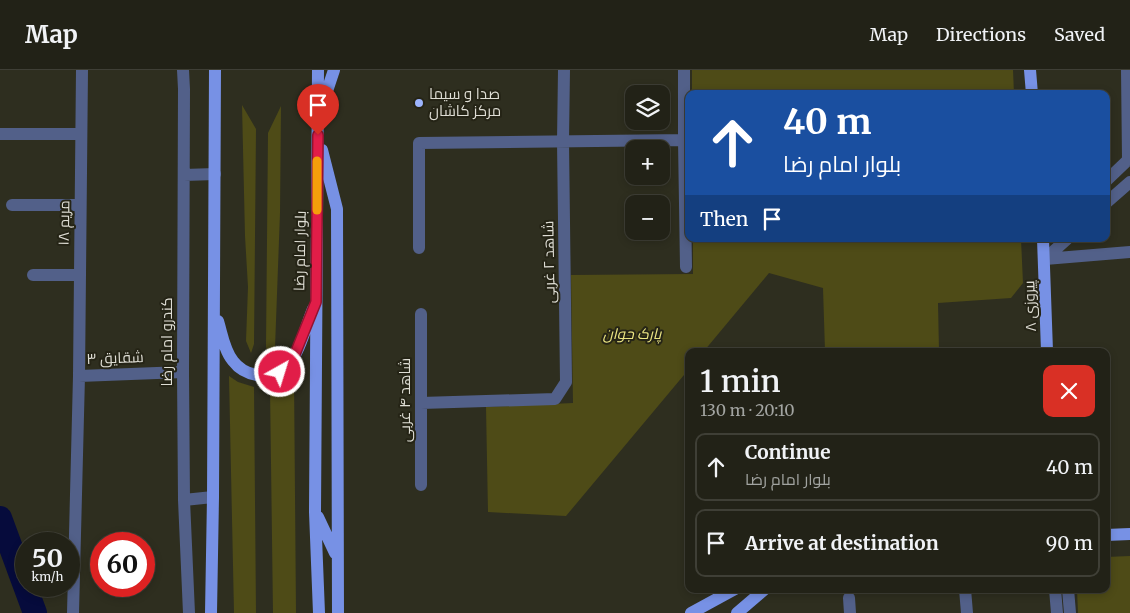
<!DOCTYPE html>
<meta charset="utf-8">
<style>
:root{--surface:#222217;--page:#2e2f24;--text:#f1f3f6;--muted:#a2a4a1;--line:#3f3f36}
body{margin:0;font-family:Merriweather,Cairo,serif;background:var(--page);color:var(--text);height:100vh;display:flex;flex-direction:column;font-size:19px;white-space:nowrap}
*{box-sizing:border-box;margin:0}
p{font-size:16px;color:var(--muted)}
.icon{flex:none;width:28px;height:28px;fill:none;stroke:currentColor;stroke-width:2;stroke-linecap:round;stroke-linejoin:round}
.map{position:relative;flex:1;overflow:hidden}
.panel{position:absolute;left:685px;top:278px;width:425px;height:245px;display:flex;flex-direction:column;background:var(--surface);border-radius:10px;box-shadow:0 2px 8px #0003,0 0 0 1px var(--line)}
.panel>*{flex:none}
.guide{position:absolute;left:685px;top:20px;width:425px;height:152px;border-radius:10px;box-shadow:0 2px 8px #0003,0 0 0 1px var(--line);background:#1a4fa0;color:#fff;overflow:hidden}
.buttons{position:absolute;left:625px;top:15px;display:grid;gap:10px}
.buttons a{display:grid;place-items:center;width:45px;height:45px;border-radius:10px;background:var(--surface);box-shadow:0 2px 8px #0003,0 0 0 1px var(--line);font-size:25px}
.speed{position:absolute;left:15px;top:462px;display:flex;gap:10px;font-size:25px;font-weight:700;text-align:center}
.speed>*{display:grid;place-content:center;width:65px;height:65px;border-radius:50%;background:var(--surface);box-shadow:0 2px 8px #0003,0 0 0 1px var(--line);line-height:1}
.speed small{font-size:12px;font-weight:400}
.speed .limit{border:8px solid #d22;background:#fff;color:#111}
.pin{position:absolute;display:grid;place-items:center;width:42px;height:42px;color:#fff;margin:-51px -21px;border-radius:50% 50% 50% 0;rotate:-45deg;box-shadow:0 0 5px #0007}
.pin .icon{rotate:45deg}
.me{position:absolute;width:55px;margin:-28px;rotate:39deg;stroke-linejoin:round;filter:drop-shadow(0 0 4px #0008)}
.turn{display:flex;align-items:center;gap:18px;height:105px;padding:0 15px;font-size:22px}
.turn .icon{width:65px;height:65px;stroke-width:2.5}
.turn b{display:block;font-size:35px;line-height:42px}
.then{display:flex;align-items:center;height:48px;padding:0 15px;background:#0003;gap:10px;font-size:19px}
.round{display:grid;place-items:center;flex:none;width:52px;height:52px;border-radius:10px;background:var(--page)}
.summary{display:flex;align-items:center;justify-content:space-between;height:85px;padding:0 15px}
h1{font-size:30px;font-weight:600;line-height:38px}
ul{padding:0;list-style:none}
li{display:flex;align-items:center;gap:15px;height:68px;margin:0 10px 8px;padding:0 5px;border:2px solid var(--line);border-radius:10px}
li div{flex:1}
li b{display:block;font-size:19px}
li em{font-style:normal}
header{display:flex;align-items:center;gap:30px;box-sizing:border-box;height:70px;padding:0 25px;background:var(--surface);border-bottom:1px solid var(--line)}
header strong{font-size:24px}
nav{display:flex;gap:28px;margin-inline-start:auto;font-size:18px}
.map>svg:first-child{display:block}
</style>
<header>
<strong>Map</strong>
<nav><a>Map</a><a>Directions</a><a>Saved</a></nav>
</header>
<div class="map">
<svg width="1130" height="543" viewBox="0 0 1130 543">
<rect width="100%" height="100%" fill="#2e2e1f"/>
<path fill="#4e4b17" d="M 692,0 L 1013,0 L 1014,24 L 692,24 Z
M 242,35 L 256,59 L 254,274 L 251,283 L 246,271 L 248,217 L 245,166 Z
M 281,36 L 280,143 L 275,278 L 270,288 L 266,277 L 268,63 Z
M 693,169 L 1021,169 L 1023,213 L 1011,228 L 938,233 L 939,281 L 825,281 L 823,218 L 769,203 L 704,281 L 689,281 L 689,299 L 566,446 L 488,442 L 486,337 L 573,333 L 571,205 L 693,204 Z
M 229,306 L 238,312 L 254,317 L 256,543 L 234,543 Z
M 294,307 L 296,543 L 273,543 L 270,318 C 279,316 287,313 294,307 Z
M 1130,486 L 1130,543 L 1078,543 L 1077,519 L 1106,519 L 1106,487 Z"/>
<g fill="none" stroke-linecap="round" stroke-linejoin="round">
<path stroke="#060b3c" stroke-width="24" d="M 0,448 L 35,543"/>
<path stroke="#526089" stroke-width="12" d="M 183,0 L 184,19 L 183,302 L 184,430 L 189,543
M 684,0 L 684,70 L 686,197
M 1127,0 L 1128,90
M 0,64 L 81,64
M 184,105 L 215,104
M 1106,111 L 1130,88
M 1106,133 L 1130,112
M 12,135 L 80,135
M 419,178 L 419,73 L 684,70
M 1045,189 L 1130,182
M 1045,189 L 1067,169
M 33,205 L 80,205
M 421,244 L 421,415
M 79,306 L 183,302
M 421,333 L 555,329 L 566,312 L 563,71 L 564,0
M 184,430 L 213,427
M 965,519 L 967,543
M 1055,519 L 1057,543
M 1068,519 L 1070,543
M 849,528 L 850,543
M 73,543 L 79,306 L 82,0"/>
<path stroke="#7791e5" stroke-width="12" d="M 318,0 L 315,442 L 319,543
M 1030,0 L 1032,24
M 321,39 L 334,0
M 322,80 L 337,139 L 338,543
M 1043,169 L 1047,281
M 218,251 C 222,264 224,280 233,291 C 245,307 274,312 288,296 C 300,281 306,256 313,239
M 318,447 L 335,483
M 1106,465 L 1130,464
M 211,543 L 213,427 L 215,0
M 691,543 L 735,519
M 737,543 L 765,519"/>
</g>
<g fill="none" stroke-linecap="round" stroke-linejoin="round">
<defs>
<path id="route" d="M 280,302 L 286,298 L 295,284 L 316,232 L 318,65"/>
</defs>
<use href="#route" stroke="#92132f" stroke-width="12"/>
<use href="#route" stroke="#e11d48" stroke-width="9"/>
<path stroke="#f59e0b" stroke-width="9" d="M 317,140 L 317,91"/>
</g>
<circle fill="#9cb4fd" stroke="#252416" stroke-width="2" cx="419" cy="33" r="5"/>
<g text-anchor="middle" stroke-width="4" stroke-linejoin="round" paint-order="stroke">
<g font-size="15" fill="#dfded5" stroke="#252416" text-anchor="start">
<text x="429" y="29">صدا و سیما<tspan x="429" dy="17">مرکز کاشان</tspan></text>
</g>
<g font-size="15" fill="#dfded5" stroke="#252416">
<text transform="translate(64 153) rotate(-89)" y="5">مریم ۱۸</text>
<text transform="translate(300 181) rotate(-89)" y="5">بلوار امام رضا</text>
<text transform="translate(549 192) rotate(-91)" y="5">شاهد ۲ غربی</text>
<text transform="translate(1030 236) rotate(-92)" y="5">پیروزی ۸</text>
<text transform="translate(167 272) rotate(-90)" y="5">کندرو امام رضا</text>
<text transform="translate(115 288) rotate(-2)" y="5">شقایق ۳</text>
<text transform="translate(405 330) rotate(-90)" y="5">شاهد ۴ غربی</text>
</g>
<g font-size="15" font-style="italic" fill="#ece683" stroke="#252416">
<text x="632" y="269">پارک جوان</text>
</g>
</g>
</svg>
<div class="buttons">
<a><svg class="icon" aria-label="layers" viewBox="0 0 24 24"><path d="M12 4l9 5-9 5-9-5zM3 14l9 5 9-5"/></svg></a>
<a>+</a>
<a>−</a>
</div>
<div class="speed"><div>50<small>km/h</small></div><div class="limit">60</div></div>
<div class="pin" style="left:318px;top:65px;background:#d93025"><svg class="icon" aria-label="arrive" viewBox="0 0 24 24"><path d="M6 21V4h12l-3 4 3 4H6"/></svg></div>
<svg class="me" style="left:280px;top:302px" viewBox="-20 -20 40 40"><circle r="17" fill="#e11d48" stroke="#fff" stroke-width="3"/><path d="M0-11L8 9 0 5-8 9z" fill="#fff"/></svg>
<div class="guide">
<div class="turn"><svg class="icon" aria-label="ahead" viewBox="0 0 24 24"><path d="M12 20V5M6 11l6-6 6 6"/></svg><div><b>40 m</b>بلوار امام رضا</div></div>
<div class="then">Then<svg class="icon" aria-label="arrive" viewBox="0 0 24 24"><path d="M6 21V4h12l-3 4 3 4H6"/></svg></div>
</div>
<section class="panel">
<div class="summary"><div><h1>1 min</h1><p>130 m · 20:10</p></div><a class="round" style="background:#d93025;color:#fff"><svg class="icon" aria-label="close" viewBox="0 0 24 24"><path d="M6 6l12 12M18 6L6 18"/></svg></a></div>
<ul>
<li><svg class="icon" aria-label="ahead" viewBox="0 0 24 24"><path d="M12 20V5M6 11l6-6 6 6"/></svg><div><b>Continue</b><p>بلوار امام رضا</p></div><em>40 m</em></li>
<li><svg class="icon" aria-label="arrive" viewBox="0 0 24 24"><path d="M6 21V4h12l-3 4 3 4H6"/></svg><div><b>Arrive at destination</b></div><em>90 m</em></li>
</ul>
</section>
</div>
